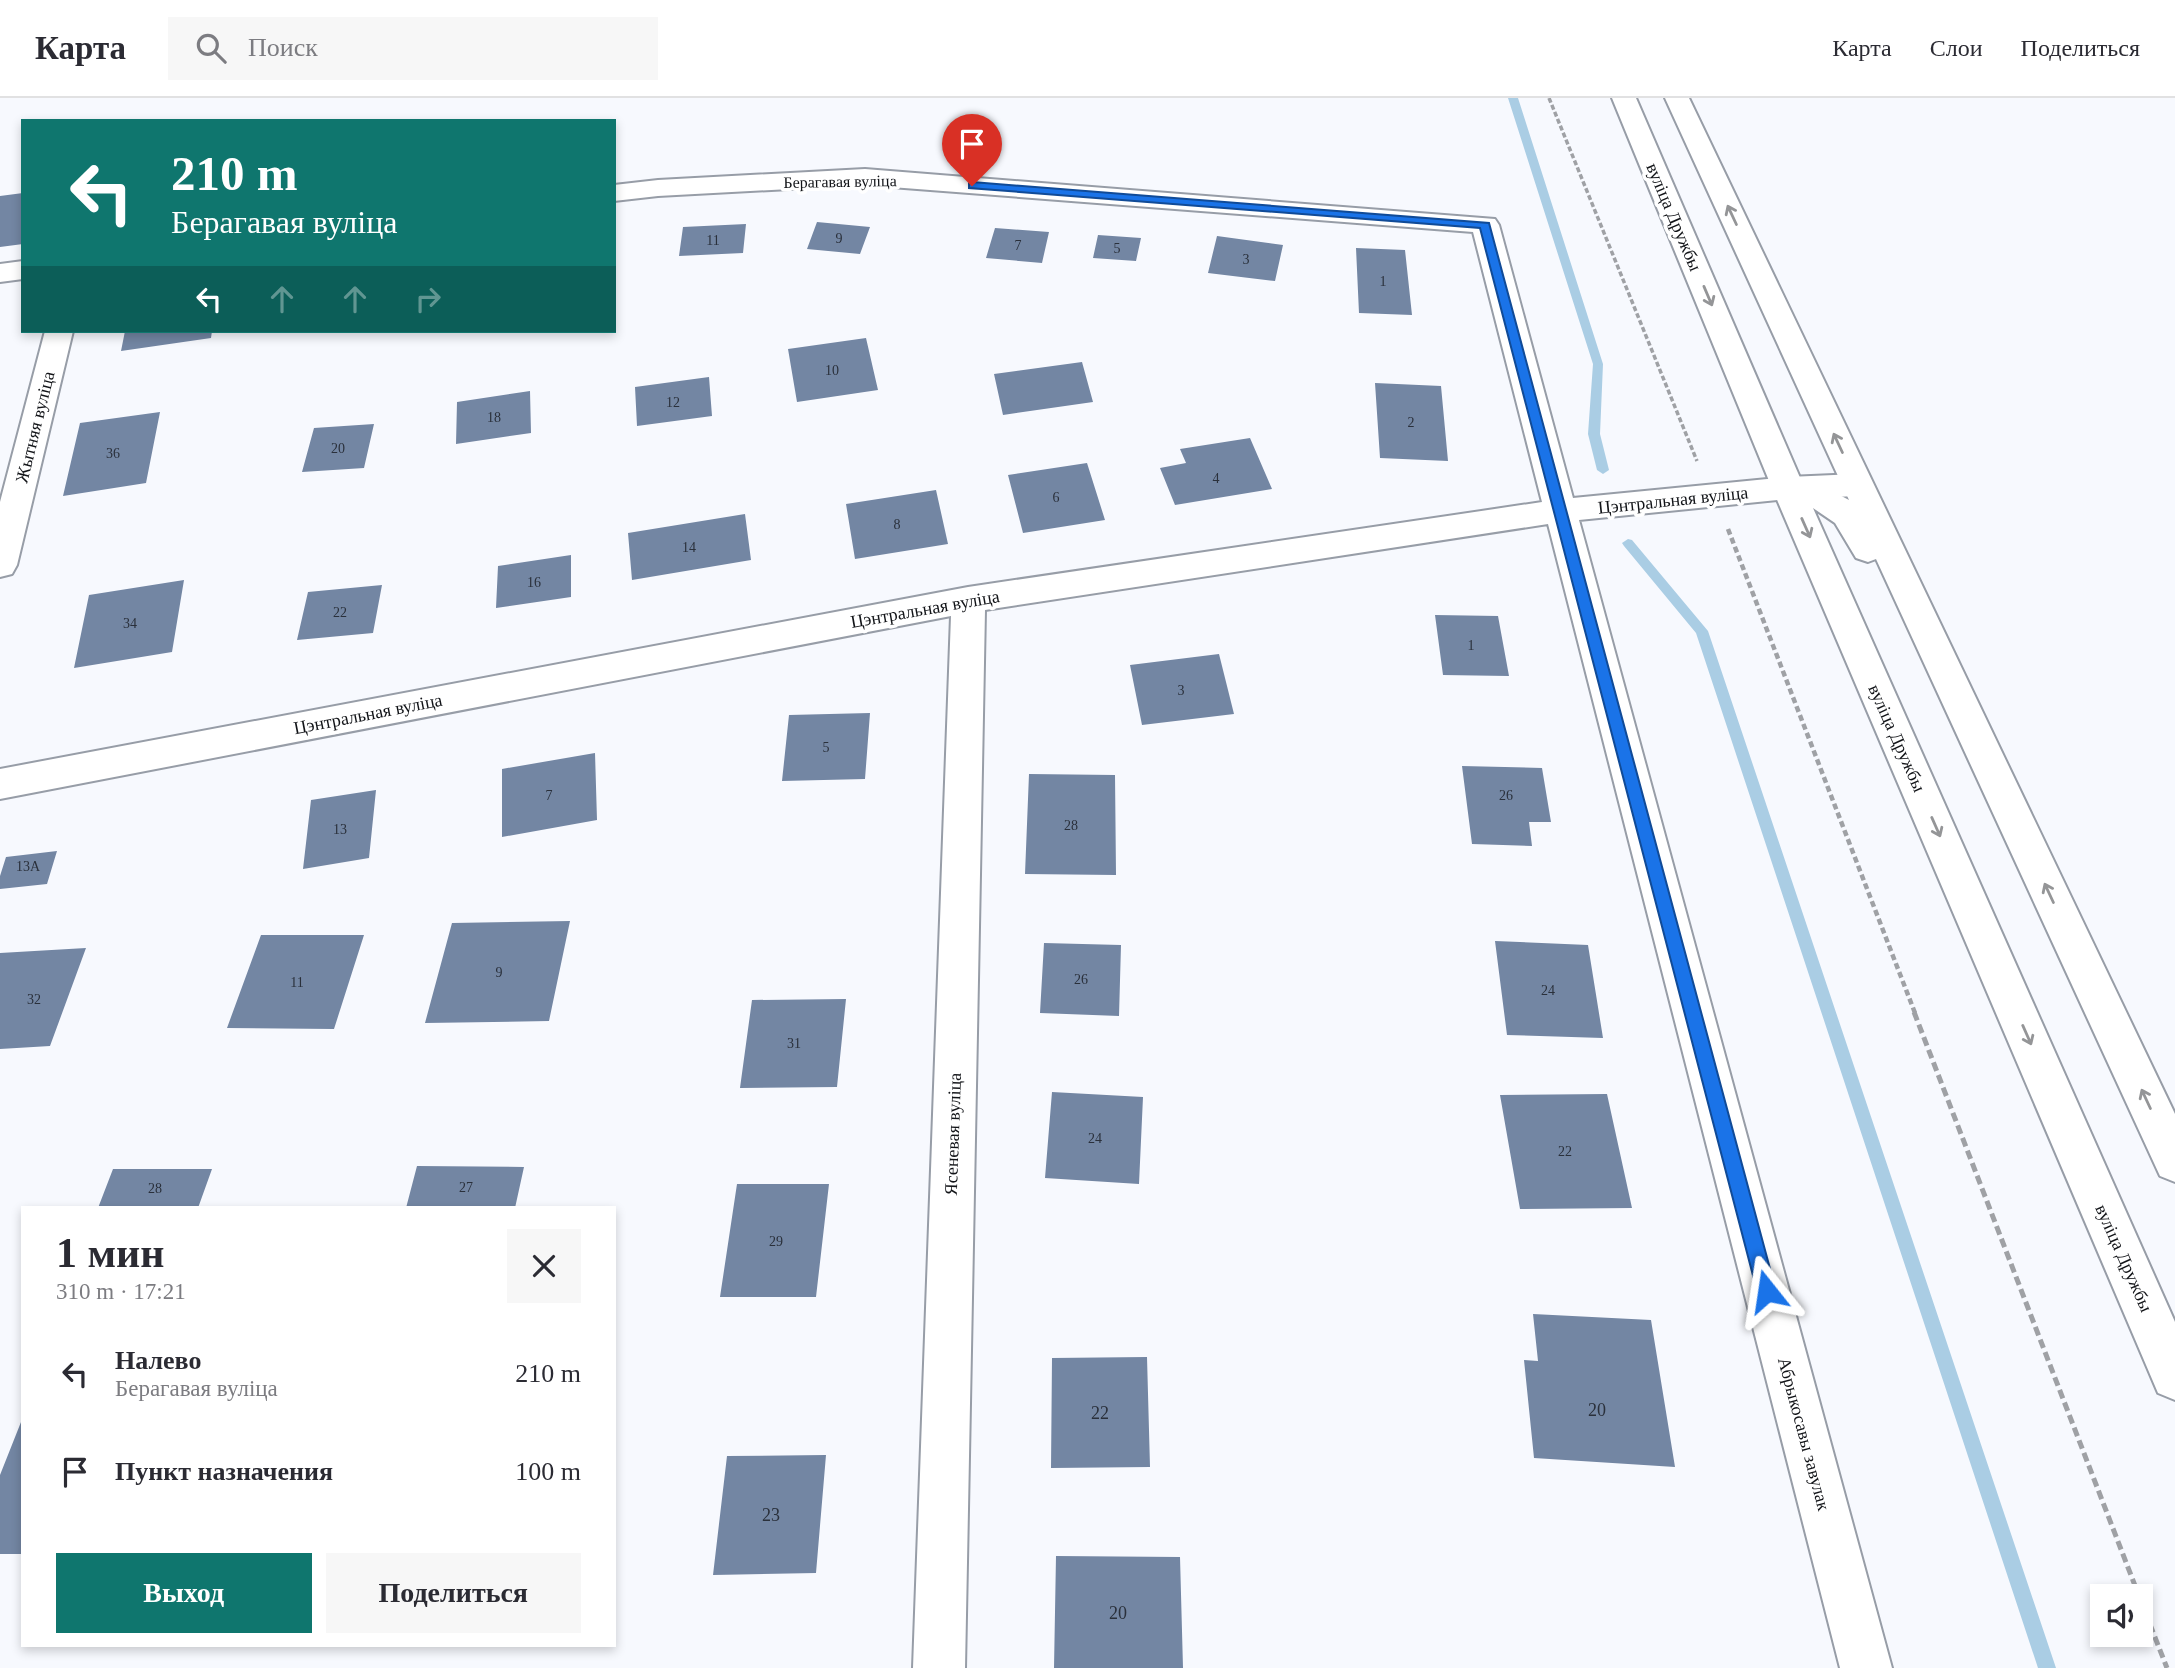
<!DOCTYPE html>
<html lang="ru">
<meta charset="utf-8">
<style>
:root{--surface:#fff;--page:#f7f7f7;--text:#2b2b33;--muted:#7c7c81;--line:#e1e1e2;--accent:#0f766e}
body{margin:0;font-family:Georgia,serif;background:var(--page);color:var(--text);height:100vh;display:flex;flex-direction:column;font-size:26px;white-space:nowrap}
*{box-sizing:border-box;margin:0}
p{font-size:23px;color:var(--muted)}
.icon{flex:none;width:38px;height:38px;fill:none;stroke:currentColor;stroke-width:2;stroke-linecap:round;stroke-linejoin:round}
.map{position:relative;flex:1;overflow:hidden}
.sheet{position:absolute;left:21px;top:1108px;width:595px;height:441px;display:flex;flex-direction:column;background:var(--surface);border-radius:0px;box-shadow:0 4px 10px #0003}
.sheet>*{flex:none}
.top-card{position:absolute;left:21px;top:21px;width:595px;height:214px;border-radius:0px;box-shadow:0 4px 10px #0003;background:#0f766e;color:#fff;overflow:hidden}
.buttons{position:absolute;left:2090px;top:1486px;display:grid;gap:14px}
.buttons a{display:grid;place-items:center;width:63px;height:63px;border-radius:0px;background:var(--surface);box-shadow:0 4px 10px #0003;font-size:35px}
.pin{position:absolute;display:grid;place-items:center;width:60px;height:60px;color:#fff;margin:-72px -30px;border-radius:50% 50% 50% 0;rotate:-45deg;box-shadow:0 0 7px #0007}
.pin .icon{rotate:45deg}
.me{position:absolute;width:77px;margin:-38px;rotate:345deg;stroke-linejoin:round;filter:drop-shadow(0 0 5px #0008)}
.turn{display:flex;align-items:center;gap:24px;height:147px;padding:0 35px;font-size:32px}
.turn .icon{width:91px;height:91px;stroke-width:2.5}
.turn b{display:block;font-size:49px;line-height:60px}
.lanes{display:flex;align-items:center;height:66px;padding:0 35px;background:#0003;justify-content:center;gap:35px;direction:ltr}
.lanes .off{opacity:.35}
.round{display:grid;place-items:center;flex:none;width:74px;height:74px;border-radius:0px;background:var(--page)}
.summary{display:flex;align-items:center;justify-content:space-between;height:119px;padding:0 35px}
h1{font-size:42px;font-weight:700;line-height:52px}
.action{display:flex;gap:14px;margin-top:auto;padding:14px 35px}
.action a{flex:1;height:80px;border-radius:0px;background:var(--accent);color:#fff;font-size:28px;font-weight:700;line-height:80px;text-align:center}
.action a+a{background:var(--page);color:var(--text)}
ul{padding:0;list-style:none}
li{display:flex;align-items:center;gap:21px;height:98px;padding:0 35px}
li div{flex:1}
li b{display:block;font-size:26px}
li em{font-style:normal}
header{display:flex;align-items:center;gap:42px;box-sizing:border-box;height:98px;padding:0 35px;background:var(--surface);border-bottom:2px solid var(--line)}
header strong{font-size:33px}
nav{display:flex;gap:38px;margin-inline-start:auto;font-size:24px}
.search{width:490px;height:63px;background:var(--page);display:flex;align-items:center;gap:18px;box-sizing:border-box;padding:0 24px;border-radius:0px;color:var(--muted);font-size:26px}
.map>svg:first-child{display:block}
</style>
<header>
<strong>Карта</strong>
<div class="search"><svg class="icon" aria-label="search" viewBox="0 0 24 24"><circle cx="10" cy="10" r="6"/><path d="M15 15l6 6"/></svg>Поиск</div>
<nav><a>Карта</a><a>Слои</a><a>Поделиться</a></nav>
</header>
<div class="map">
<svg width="2175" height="1570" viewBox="0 0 2175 1570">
<rect width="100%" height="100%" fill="#f7f9fe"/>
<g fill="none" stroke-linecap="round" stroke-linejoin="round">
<path fill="#aacde4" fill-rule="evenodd" d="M 1508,0 L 1518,0 L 1603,266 L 1600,336 L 1609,372 L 1603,376 L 1597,372 L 1588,336 L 1593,266 Z
M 1628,441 L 1632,442 L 1708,533 L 2056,1570 L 2038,1570 L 1696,535 L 1624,448 L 1622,445 Z"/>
</g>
<path fill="#7386a3" d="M 23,95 L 23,146 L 0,149 L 0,98 Z
M 817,124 L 870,129 L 860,156 L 807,151 Z
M 746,126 L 743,155 L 679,158 L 683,129 Z
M 995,130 L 1049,134 L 1042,165 L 986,160 Z
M 1098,137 L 1141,140 L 1136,163 L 1093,160 Z
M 1217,138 L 1283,147 L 1275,183 L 1208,175 Z
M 1356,150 L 1405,152 L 1412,217 L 1359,215 Z
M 125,233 L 212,233 L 211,240 L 121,253 Z
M 866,240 L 878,292 L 797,304 L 788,251 Z
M 1082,264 L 1093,304 L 1003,317 L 994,276 Z
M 709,279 L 712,318 L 637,328 L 635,289 Z
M 1375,285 L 1441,288 L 1448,363 L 1380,360 Z
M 530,293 L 531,335 L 456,346 L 457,304 Z
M 160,314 L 146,385 L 63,398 L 80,325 Z
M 374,326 L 364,370 L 302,374 L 314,330 Z
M 1250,340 L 1272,391 L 1175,407 L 1160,370 L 1186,365 L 1180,351 Z
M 1087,365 L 1105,422 L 1023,435 L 1008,377 Z
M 936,392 L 948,446 L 855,461 L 846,406 Z
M 745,416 L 751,462 L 632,482 L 628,435 Z
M 571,457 L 571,499 L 496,510 L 498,468 Z
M 184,482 L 172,554 L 74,570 L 89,497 Z
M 382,487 L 373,535 L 297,542 L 308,494 Z
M 1435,517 L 1498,518 L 1509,578 L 1443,577 Z
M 1219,556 L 1234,616 L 1142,627 L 1130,567 Z
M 870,615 L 865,681 L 782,683 L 789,617 Z
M 595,655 L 597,722 L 502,739 L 502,671 Z
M 1462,668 L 1542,670 L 1551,724 L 1529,724 L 1532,748 L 1472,746 Z
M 1029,676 L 1115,677 L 1116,777 L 1025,776 Z
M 376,692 L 369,760 L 303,771 L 311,702 Z
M 57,753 L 47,786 L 0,791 L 0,778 L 6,759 Z
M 570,823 L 549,923 L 425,925 L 452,825 Z
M 261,837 L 364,837 L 334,931 L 227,930 Z
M 1495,843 L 1588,847 L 1603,940 L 1507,937 Z
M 1044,845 L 1121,847 L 1119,918 L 1040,915 Z
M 86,850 L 50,948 L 0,951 L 0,855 Z
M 846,901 L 837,989 L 740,990 L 752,902 Z
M 1052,994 L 1143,999 L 1139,1086 L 1045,1080 Z
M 1607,996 L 1632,1110 L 1520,1111 L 1500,997 Z
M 417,1068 L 524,1069 L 515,1110 L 406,1110 Z
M 113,1071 L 212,1071 L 198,1110 L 98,1110 Z
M 737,1086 L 829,1086 L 816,1199 L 720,1199 Z
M 1533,1216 L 1651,1222 L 1675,1369 L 1534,1360 L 1524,1262 L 1538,1263 Z
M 1147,1259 L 1150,1369 L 1051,1370 L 1052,1260 Z
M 23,1319 L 23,1456 L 0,1456 L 0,1377 Z
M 826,1357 L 816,1475 L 713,1477 L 727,1358 Z
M 1056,1458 L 1180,1459 L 1183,1570 L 1054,1570 Z"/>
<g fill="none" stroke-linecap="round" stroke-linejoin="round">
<defs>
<path id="street" d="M 865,71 L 1495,121 L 1499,127 L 1573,400 L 1788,379 L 1857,376 L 1868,379 L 1873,387 L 1868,395 L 1857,398 L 1788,401 L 1579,422 L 1892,1570 L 1840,1570 L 1548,426 L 985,512 L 965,1570 L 913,1570 L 951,518 L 0,701 L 0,671 L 968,489 L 1542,404 L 1473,134 L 865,87 L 658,98 L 614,103 L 614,87 L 658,82 Z
M 23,163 L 23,181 L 0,184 L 0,166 Z
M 45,233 L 73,233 L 17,467 L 12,476 L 0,479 L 0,404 Z"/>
<path id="primary" d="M 1612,0 L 1636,0 L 1801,382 L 1828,391 L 1849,402 L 1665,0 L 1689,0 L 2175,1016 L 2175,1084 L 2160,1078 L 1876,461 L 1868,464 L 1856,460 L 1835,425 L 1813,410 L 2175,1224 L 2175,1302 L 2158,1295 L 1772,390 Z"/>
</defs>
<use href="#street" stroke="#979da7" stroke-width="4"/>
<use href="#primary" stroke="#979da7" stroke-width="4"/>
<path stroke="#9fa1a5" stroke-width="3.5" stroke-dasharray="5 2.5" stroke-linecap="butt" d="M 1549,0 L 1697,363"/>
<path stroke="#9fa1a5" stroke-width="4.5" stroke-dasharray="6 3.5" stroke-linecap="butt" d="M 1728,431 L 1915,915"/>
<path stroke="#9fa1a5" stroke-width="5" stroke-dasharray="9 4.5" stroke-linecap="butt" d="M 1914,914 L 2139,1498
M 2140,1501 L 2167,1570"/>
<use href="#street" fill="#fff" fill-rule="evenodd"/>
<use href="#primary" fill="#fff" fill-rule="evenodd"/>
</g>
<defs><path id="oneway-shaft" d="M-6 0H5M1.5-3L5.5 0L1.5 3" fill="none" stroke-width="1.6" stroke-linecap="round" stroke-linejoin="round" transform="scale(1.75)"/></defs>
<g stroke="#949597">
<use href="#oneway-shaft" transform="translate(1732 117) rotate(-115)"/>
<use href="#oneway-shaft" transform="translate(1708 198) rotate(67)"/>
<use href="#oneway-shaft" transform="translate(1838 345) rotate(-115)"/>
<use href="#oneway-shaft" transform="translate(1806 430) rotate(66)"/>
<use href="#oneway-shaft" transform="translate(1936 729) rotate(66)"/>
<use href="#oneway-shaft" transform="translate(2049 795) rotate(-115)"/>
<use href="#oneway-shaft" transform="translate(2027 937) rotate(66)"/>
<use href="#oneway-shaft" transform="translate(2146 1001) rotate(-115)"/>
</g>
<path fill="#1a73e8" stroke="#114b97" stroke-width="2" d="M 972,84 L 1489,125 L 1776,1193 L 1773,1200 L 1767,1203 L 1760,1200 L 1757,1193 L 1480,130 L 969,90 L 969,85 Z"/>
<g text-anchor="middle" stroke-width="7" stroke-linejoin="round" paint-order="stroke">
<g font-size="14" fill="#2a303b">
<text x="839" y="145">9</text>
<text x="713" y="147">11</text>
<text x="1018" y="152">7</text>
<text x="1117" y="155">5</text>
<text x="1246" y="166">3</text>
<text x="1383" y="188">1</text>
<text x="832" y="277">10</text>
<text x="673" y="309">12</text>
<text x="494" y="324">18</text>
<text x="1411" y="329">2</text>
<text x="338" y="355">20</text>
<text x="113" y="360">36</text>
<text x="1216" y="385">4</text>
<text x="1056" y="404">6</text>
<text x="897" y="431">8</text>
<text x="689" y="454">14</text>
<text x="534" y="489">16</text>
<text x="340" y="519">22</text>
<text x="130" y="530">34</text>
<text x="1471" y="552">1</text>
<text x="1181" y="597">3</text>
<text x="826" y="654">5</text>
<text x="549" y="702">7</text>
<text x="1506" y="702">26</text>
<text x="1071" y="732">28</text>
<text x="340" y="736">13</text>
<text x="28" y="773">13А</text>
<text x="499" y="879">9</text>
<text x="1081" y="886">26</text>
<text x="297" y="889">11</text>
<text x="1548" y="897">24</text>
<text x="34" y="906">32</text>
<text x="794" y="950">31</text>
<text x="1095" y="1045">24</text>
<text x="1565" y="1058">22</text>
<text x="466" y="1094">27</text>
<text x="155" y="1095">28</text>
<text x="776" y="1148">29</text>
</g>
<g font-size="16" fill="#121418" stroke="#fff">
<text transform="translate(840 83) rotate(-1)" y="6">Берагавая вуліца</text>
</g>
<g font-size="18" fill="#121418" stroke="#fff">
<text transform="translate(1674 119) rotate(67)" y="6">вуліца Дружбы</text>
<text transform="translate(35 329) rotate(-76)" y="6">Жытняя вуліца</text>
<text transform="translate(1673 402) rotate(-6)" y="6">Цэнтральная вуліца</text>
<text transform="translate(925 511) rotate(-10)" y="6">Цэнтральная вуліца</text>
<text transform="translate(368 616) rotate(-11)" y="6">Цэнтральная вуліца</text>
<text transform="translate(1897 640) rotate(66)" y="6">вуліца Дружбы</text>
<text transform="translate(953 1036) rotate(-88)" y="6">Ясеневая вуліца</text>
<text transform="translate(2124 1160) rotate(66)" y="6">вуліца Дружбы</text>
<text transform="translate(1804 1336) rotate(75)" y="6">Абрыкосавы завулак</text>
</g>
<g font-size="18" fill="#2a303b">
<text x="1597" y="1318">20</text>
<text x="1100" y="1321">22</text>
<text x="771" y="1423">23</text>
<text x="1118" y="1521">20</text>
</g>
</g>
</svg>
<div class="buttons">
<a><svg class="icon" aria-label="sound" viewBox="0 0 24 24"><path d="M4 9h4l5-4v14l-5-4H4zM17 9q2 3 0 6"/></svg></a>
</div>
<div class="pin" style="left:972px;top:88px;background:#d93025"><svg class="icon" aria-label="arrive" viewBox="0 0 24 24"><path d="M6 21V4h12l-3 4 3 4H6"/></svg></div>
<svg class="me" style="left:1767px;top:1193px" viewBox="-20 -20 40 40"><path d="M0-17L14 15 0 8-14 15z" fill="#1a73e8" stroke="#fff" stroke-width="4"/></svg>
<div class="top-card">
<div class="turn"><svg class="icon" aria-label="left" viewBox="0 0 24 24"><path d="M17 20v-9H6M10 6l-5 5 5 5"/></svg><div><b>210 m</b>Берагавая вуліца</div></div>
<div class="lanes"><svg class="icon" aria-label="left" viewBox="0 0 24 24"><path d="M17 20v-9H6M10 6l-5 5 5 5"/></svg><svg class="icon off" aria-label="ahead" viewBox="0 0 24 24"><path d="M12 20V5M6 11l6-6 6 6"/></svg><svg class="icon off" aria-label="ahead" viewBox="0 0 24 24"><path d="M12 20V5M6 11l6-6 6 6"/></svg><svg class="icon off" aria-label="right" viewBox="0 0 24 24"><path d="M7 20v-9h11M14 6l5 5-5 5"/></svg></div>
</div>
<section class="sheet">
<div class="summary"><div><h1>1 мин</h1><p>310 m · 17:21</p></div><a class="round"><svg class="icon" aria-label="close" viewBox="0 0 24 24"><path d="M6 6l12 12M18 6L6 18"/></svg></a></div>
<ul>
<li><svg class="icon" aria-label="left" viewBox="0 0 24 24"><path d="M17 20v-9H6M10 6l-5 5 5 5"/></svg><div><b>Налево</b><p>Берагавая вуліца</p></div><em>210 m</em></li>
<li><svg class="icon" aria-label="arrive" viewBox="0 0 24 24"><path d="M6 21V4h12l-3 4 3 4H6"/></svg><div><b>Пункт назначения</b></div><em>100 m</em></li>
</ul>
<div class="action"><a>Выход</a><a>Поделиться</a></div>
</section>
</div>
